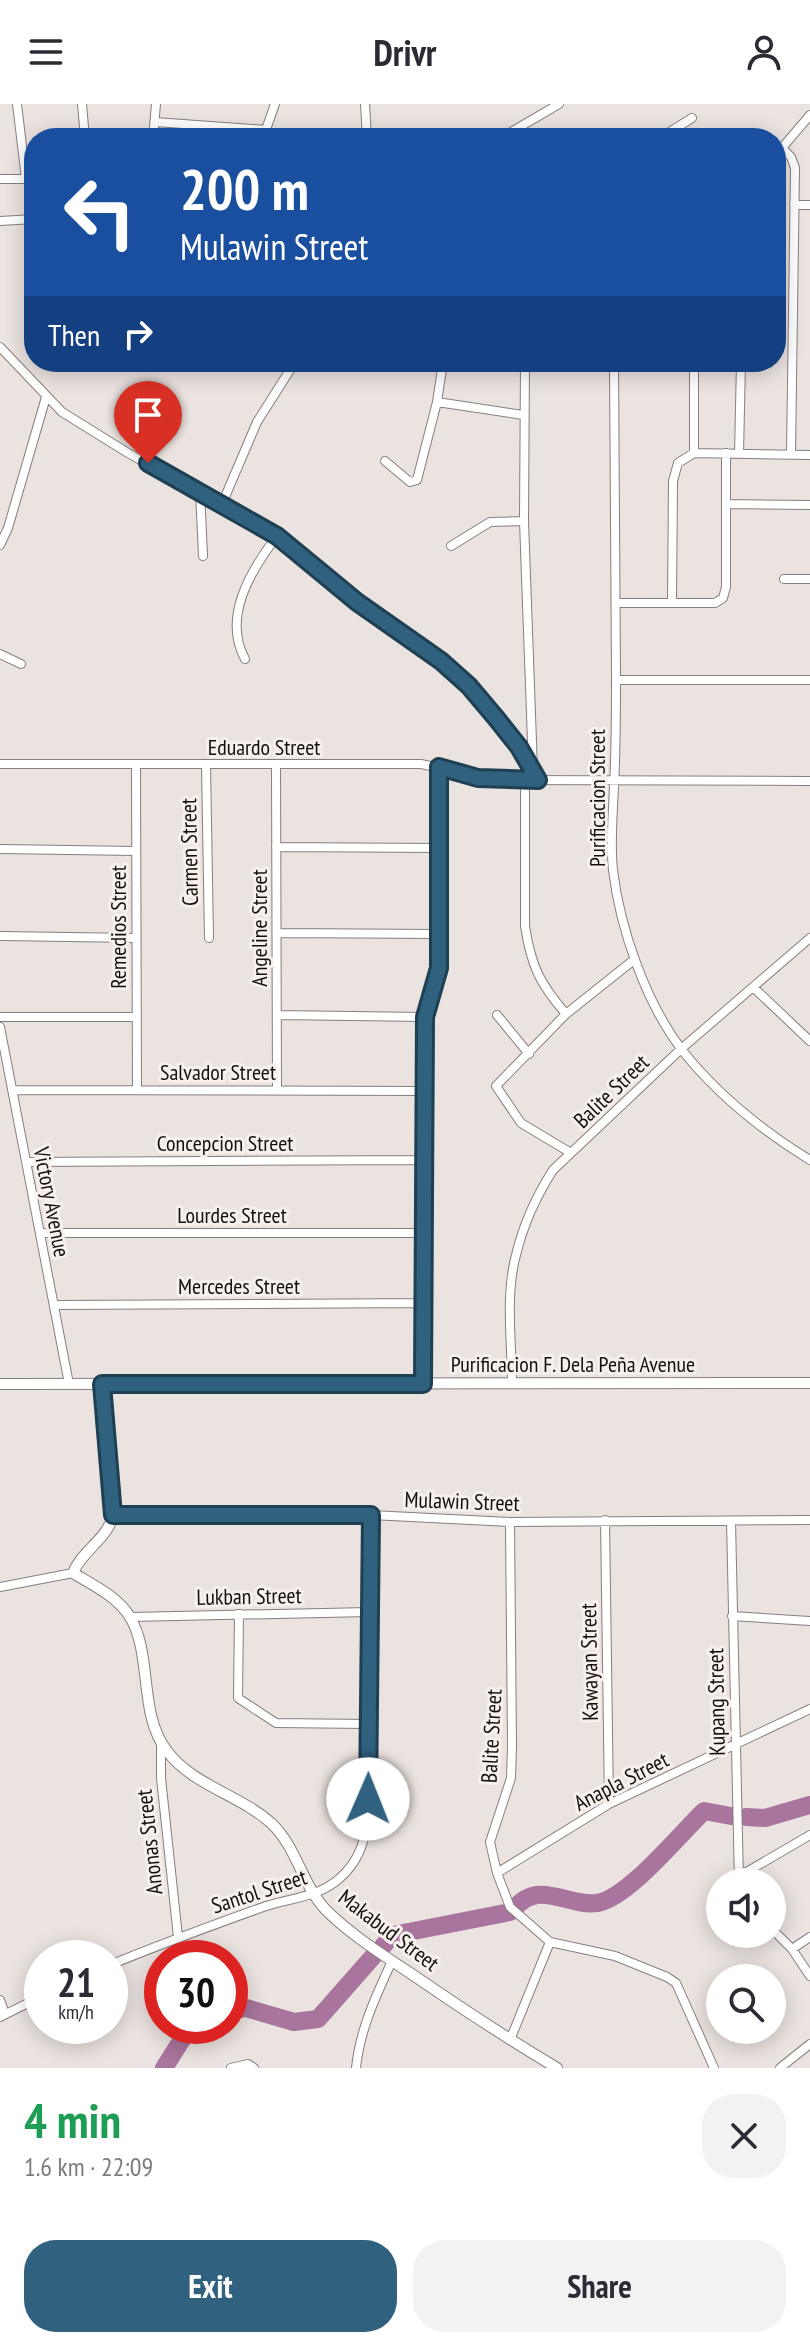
<!DOCTYPE html>
<meta charset="utf-8">
<style>
:root{--surface:#fff;--page:#f2f2f3;--text:#2b2b33;--muted:#7c7c81;--accent:#30617f}
body{margin:0;font-family:"PT Sans Narrow",sans-serif;background:var(--page);color:var(--text);height:100vh;display:flex;flex-direction:column;font-size:30px;white-space:nowrap}
*{box-sizing:border-box;margin:0}
p{font-size:26px;color:var(--muted)}
.icon{flex:none;width:44px;height:44px;fill:none;stroke:currentColor;stroke-width:2;stroke-linecap:round;stroke-linejoin:round}
.map{position:relative;height:1964px;overflow:hidden}
.details{display:flex;flex-direction:column;background:var(--surface);flex:1}
.details>*{flex:none}
.banner{position:absolute;left:24px;top:24px;width:762px;height:244px;border-radius:32px;box-shadow:0 4px 20px #0003;background:#1a4fa0;color:#fff;overflow:hidden}
.fabs{position:absolute;left:706px;top:1764px;display:grid;gap:16px}
.fabs a{display:grid;place-items:center;width:80px;height:80px;border-radius:50%;background:var(--surface);box-shadow:0 4px 20px #0003;font-size:40px}
.speed{position:absolute;left:24px;top:1836px;display:flex;gap:16px;font-size:40px;font-weight:700;text-align:center}
.speed>*{display:grid;place-content:center;width:104px;height:104px;border-radius:50%;background:var(--surface);box-shadow:0 4px 20px #0003;line-height:1}
.speed small{font-size:20px;font-weight:400}
.speed .limit{border:12px solid #d22;background:#fff;color:#111}
.pin{position:absolute;display:grid;place-items:center;width:68px;height:68px;color:#fff;margin:-82px -34px;border-radius:50% 50% 50% 0;rotate:-45deg;box-shadow:0 0 8px #0007}
.pin .icon{rotate:45deg}
.me{position:absolute;width:88px;margin:-44px;rotate:1deg;stroke-linejoin:round;filter:drop-shadow(0 0 6px #0008)}
.turn{display:flex;align-items:center;gap:28px;height:168px;padding:0 24px;font-size:36px}
.turn .icon{width:104px;height:104px;stroke-width:2.5}
.turn b{display:block;font-size:56px;line-height:68px}
.then{display:flex;align-items:center;height:76px;padding:0 24px;background:#0003;gap:16px;font-size:30px}
.round{display:grid;place-items:center;flex:none;width:84px;height:84px;border-radius:32px;background:var(--page)}
.overview{display:flex;align-items:center;justify-content:space-between;height:136px;padding:0 24px}
h1{font-size:48px;font-weight:600;line-height:60px;color:#1e9e55}
.button{display:flex;gap:16px;margin-top:auto;padding:16px 24px}
.button a{flex:1;height:92px;border-radius:32px;background:var(--accent);color:#fff;font-size:32px;font-weight:600;line-height:92px;text-align:center}
.button a+a{background:var(--page);color:var(--text)}
header{display:flex;justify-content:space-between;align-items:center;height:104px;padding:0 24px;background:var(--surface);font-size:36px;font-weight:600}
.map>svg:first-child{display:block}
</style>
<header><svg class="icon" aria-label="menu" viewBox="0 0 24 24"><path d="M4 6h16M4 12h16M4 18h16"/></svg>Drivr<svg class="icon" aria-label="person" viewBox="0 0 24 24"><circle cx="12" cy="8" r="4"/><path d="M4 21q1-7 8-7t8 7"/></svg></header>
<div class="map">
<svg width="810" height="1964" viewBox="0 0 810 1964">
<rect width="100%" height="100%" fill="#ebe3e0"/>
<g fill="none" stroke-linecap="round" stroke-linejoin="round">
<path stroke="#a9749d" stroke-width="18" d="M 746,1713 L 765,1714 L 810,1701
M 515,1804 C 539,1775 568,1803 597,1799 C 627,1795 680,1730 704,1707 L 731,1712
M 383,1842 L 393,1831 L 510,1808
M 230,1907 L 246,1904 L 294,1918 L 318,1915 L 377,1848
M 164,1964 L 188,1926 L 194,1922"/>
<defs>
<path id="minor" d="M 17,0 L 26,75
M 82,0 L 85,34
M 365,0 L 367,34
M 155,18 L 266,26
M 153,34 L 156,0
M 263,34 L 275,0
M 501,34 L 559,0
M 660,34 L 692,14
M 782,44 L 791,53 L 795,64 L 791,350
M 776,51 L 810,11
M 0,75 L 34,75
M 794,101 L 810,101
M 0,117 L 34,115
M 0,243 L 62,308 L 128,349 L 277,432 L 357,498 L 441,557 L 469,582 L 496,614 L 533,666
M 525,258 L 524,417 L 533,665
M 614,258 C 615,363 616,468 616,573 C 616,609 616,646 614,682 C 613,710 610,739 613,766 C 620,825 646,899 682,946 C 716,989 763,1027 810,1056
M 694,258 L 694,349
M 437,298 L 523,311
M 739,350 L 741,258
M 385,357 L 410,378 L 417,376 L 437,298 L 443,258
M 200,387 L 203,452
M 222,400 L 257,318 L 295,258
M 726,400 L 810,401
M 0,441 L 8,424 L 46,293
M 451,442 L 490,418 L 524,417
M 784,475 L 810,475
M 616,499 L 715,499 L 723,494 L 726,483 L 726,349
M 672,499 L 673,377 L 678,359 L 694,349 L 810,351
M 0,550 L 21,560
M 245,555 C 222,513 251,466 277,432
M 616,576 L 810,576
M 0,660 L 421,660 L 497,676 L 810,677
M 136,660 L 137,986
M 206,661 L 209,834
M 276,661 L 277,986
M 525,676 L 525,822 C 531,862 540,880 566,910
M 276,743 L 439,744
M 0,745 L 136,747
M 277,829 L 439,830
M 0,832 L 136,834
M 753,883 L 810,937
M 277,911 L 425,913
M 497,911 L 529,950
M 0,913 L 137,913
M 0,923 L 69,1280
M 12,986 L 425,987
M 571,1049 L 521,1019 L 496,982 L 566,910 L 635,855
M 26,1058 L 424,1056
M 40,1129 L 424,1129
M 54,1201 L 424,1199
M 423,1280 L 425,913 L 439,864 L 439,663
M 512,1280 C 512,1239 505,1191 516,1151 C 523,1122 537,1091 553,1066 L 681,945 L 810,834
M 113,1411 L 371,1411 L 510,1418 L 810,1416
M 605,1416 L 609,1700
M 731,1417 L 739,1778
M 510,1418 L 512,1642 L 511,1674 L 490,1738 L 497,1769 L 510,1803 L 550,1838 L 615,1852 L 667,1873 L 676,1879 L 714,1964
M 0,1483 L 73,1469
M 239,1510 L 238,1594 L 276,1619 L 369,1620
M 732,1512 L 810,1517
M 130,1513 L 369,1508
M 161,1639 L 161,1674 L 178,1833
M 497,1769 L 609,1700 L 810,1605
M 738,1773 L 810,1731
M 772,1825 L 792,1845 L 810,1872
M 792,1845 L 810,1833
M 110,1861 C 161,1840 213,1821 266,1802 C 291,1794 319,1793 340,1774 C 357,1759 363,1742 367,1721 L 371,1411
M 0,1896 L 5,1910
M 0,1913 L 42,1892
M 510,1936 L 550,1838
M 231,1964 L 248,1960 L 254,1964
M 356,1964 C 360,1925 376,1892 392,1857
M 780,1964 L 810,1940"/>
<path id="tertiary" d="M 0,1280 L 810,1279
M 102,1280 L 113,1411 C 108,1435 82,1446 73,1469 C 93,1481 118,1493 130,1513 C 153,1552 138,1610 167,1647 C 192,1681 240,1691 271,1719 C 297,1743 302,1781 326,1806 C 353,1833 388,1854 419,1875 C 464,1906 510,1936 557,1964"/>
</defs>
<use href="#minor" stroke="#867f7d" stroke-width="10"/>
<use href="#tertiary" stroke="#867f7d" stroke-width="12"/>
<use href="#minor" stroke="#fff" stroke-width="8"/>
<use href="#tertiary" stroke="#fff" stroke-width="10"/>
</g>
<g fill="none" stroke-linecap="round" stroke-linejoin="round">
<defs>
<path id="route" d="M 148,359 L 277,432 L 357,498 L 441,557 L 469,582 L 496,614 L 519,643 L 538,676 L 478,674 L 439,663 L 439,864 L 425,913 L 423,1280 L 102,1280 L 113,1411 L 371,1411 L 368,1695"/>
</defs>
<use href="#route" stroke="#1f3f53" stroke-width="20"/>
<use href="#route" stroke="#30617f" stroke-width="14"/>
</g>
<g text-anchor="middle" stroke-width="6" stroke-linejoin="round" paint-order="stroke">
<g font-size="22" fill="#131110" stroke="#f8f0ed">
<text x="264" y="651">Eduardo Street</text>
<text transform="translate(597 694) rotate(-90)" y="8">Purificacion Street</text>
<text transform="translate(189 748) rotate(-91)" y="8">Carmen Street</text>
<text transform="translate(118 823) rotate(-90)" y="8">Remedios Street</text>
<text transform="translate(259 824) rotate(-90)" y="8">Angeline Street</text>
<text x="218" y="976">Salvador Street</text>
<text transform="translate(611 987) rotate(-44)" y="8">Balite Street</text>
<text x="225" y="1047">Concepcion Street</text>
<text transform="translate(52 1098) rotate(79)" y="8">Victory Avenue</text>
<text x="232" y="1119">Lourdes Street</text>
<text x="239" y="1190">Mercedes Street</text>
<text x="573" y="1268">Purificacion F. Dela Peña Avenue</text>
<text transform="translate(462 1397) rotate(2)" y="8">Mulawin Street</text>
<text transform="translate(249 1492) rotate(-1)" y="8">Lukban Street</text>
<text transform="translate(589 1558) rotate(-91)" y="8">Kawayan Street</text>
<text transform="translate(716 1598) rotate(-91)" y="8">Kupang Street</text>
<text transform="translate(491 1632) rotate(-87)" y="8">Balite Street</text>
<text transform="translate(621 1677) rotate(-27)" y="8">Anapla Street</text>
<text transform="translate(149 1738) rotate(-96)" y="8">Anonas Street</text>
<text transform="translate(259 1787) rotate(-18)" y="8">Santol Street</text>
<text transform="translate(389 1826) rotate(37)" y="8">Makabud Street</text>
</g>
</g>
</svg>
<div class="fabs">
<a><svg class="icon" aria-label="sound" viewBox="0 0 24 24"><path d="M4 9h4l5-4v14l-5-4H4zM17 9q2 3 0 6"/></svg></a>
<a><svg class="icon" aria-label="search" viewBox="0 0 24 24"><circle cx="10" cy="10" r="6"/><path d="M15 15l6 6"/></svg></a>
</div>
<div class="speed"><div>21<small>km/h</small></div><div class="limit">30</div></div>
<div class="pin" style="left:148px;top:359px;background:#d93025"><svg class="icon" aria-label="arrive" viewBox="0 0 24 24"><path d="M6 21V4h12l-3 4 3 4H6"/></svg></div>
<svg class="me" style="left:368px;top:1695px" viewBox="-20 -20 40 40"><circle r="19" fill="#fff"/><path d="M0-13L10 11 0 6-10 11z" fill="#30617f"/></svg>
<div class="banner">
<div class="turn"><svg class="icon" aria-label="left" viewBox="0 0 24 24"><path d="M17 20v-9H6M10 6l-5 5 5 5"/></svg><div><b>200 m</b>Mulawin Street</div></div>
<div class="then">Then<svg class="icon" aria-label="right" viewBox="0 0 24 24"><path d="M7 20v-9h11M14 6l5 5-5 5"/></svg></div>
</div>
</div>
<section class="details">
<div class="overview"><div><h1>4 min</h1><p>1.6 km · 22:09</p></div><a class="round"><svg class="icon" aria-label="close" viewBox="0 0 24 24"><path d="M6 6l12 12M18 6L6 18"/></svg></a></div>
<div class="button"><a>Exit</a><a>Share</a></div>
</section>
